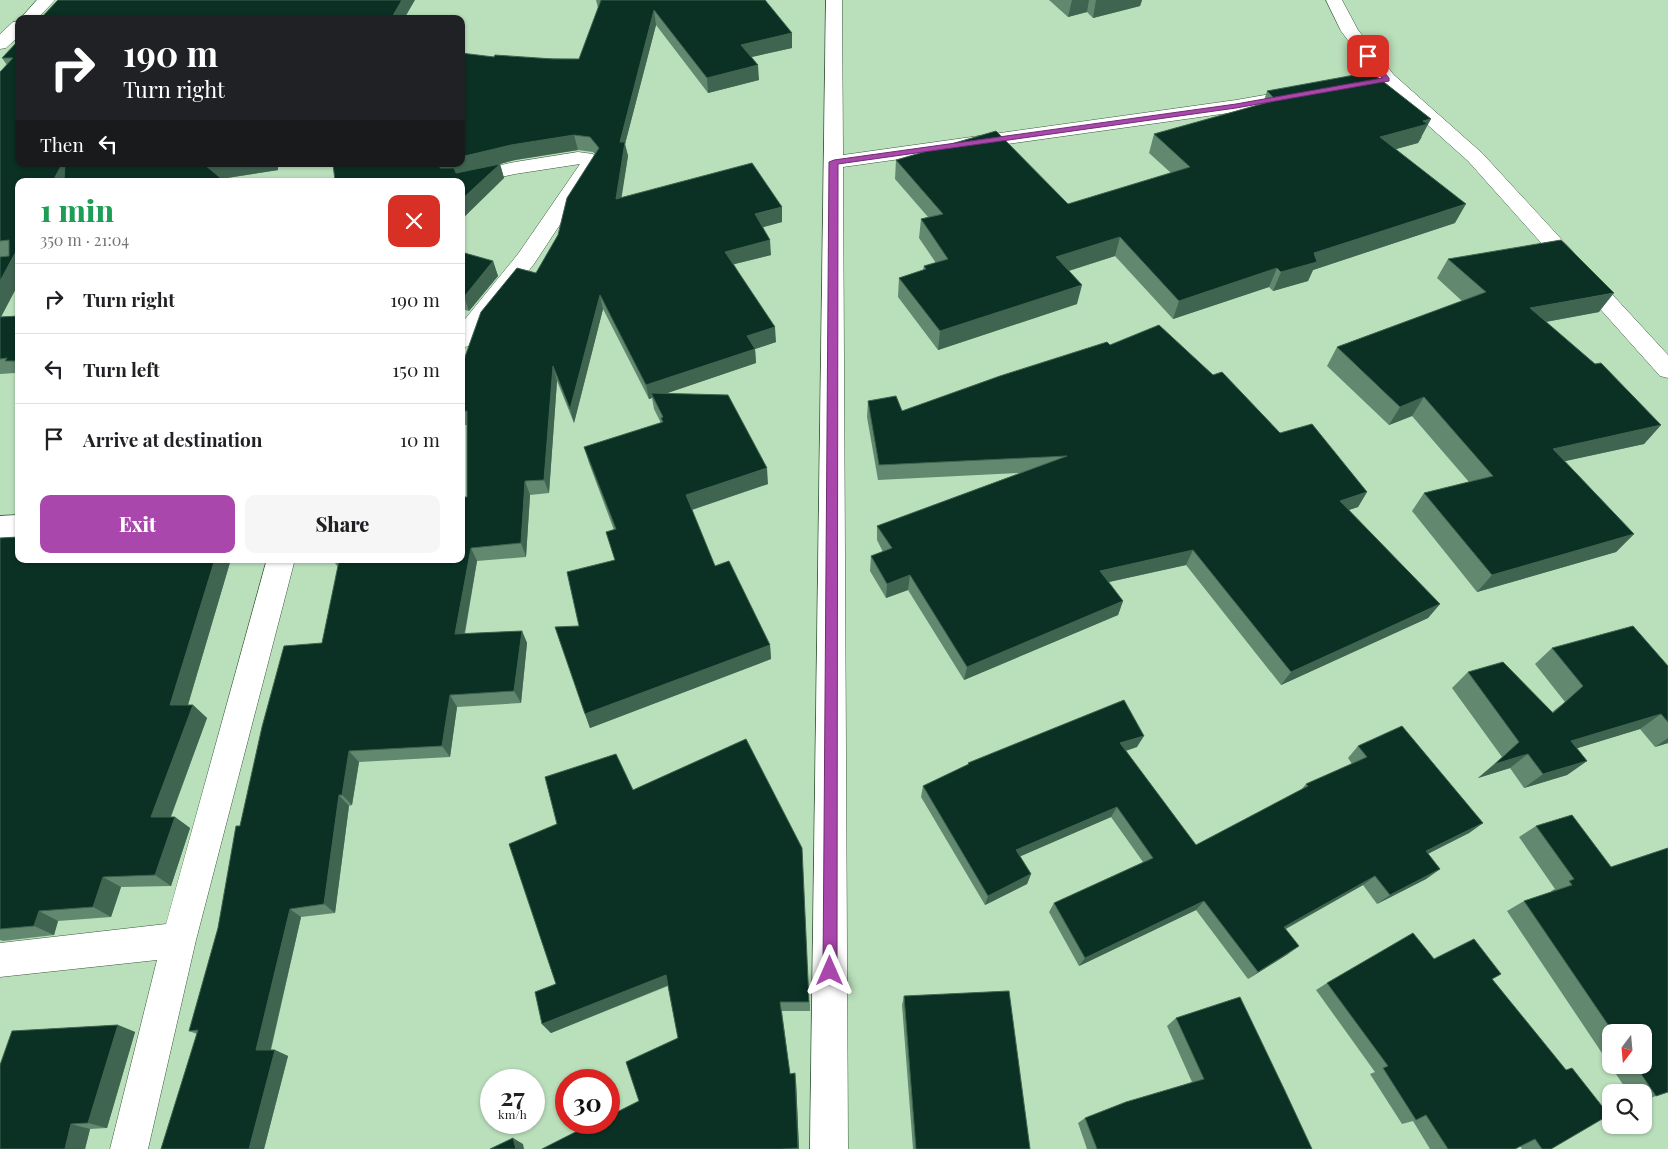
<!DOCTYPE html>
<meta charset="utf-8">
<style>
:root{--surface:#fff;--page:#f6f6f6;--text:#202124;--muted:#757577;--line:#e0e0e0;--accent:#a947ad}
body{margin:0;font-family:"Playfair Display",serif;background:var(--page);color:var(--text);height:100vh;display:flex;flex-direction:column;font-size:19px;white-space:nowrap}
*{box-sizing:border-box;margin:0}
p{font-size:16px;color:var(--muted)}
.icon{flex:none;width:28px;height:28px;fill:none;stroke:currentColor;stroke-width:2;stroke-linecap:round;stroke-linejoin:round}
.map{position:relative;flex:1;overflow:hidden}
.panel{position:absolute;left:15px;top:178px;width:450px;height:385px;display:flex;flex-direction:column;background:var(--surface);border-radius:10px;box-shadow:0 1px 4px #0004}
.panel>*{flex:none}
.hud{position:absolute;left:15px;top:15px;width:450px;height:152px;border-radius:10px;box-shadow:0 1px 4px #0004;background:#202124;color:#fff;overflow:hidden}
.needle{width:32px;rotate:196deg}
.tools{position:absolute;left:1602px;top:1024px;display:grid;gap:10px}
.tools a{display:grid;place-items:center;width:50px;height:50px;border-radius:10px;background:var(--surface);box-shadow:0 1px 4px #0004;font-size:25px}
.speed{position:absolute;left:480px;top:1069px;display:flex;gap:10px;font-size:25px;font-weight:700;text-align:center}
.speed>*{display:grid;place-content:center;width:65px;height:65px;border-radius:50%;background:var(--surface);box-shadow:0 1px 4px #0004;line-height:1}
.speed small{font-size:12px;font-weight:400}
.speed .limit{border:8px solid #d22;background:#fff;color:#111}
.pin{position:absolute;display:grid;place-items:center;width:42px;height:42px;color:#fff;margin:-21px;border-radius:10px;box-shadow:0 2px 8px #0006}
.me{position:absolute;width:55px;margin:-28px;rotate:0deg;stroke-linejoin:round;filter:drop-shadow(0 0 4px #0008)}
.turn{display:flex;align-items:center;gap:18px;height:105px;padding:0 25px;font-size:22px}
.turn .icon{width:65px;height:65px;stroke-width:2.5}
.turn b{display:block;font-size:35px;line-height:42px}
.then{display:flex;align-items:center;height:48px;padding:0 25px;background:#0003;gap:10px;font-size:19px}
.round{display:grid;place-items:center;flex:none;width:52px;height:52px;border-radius:10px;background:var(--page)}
.head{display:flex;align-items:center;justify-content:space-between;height:85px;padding:0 25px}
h1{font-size:30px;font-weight:800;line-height:38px;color:#1e9e55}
.primary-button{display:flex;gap:10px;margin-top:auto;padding:10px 25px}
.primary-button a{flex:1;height:58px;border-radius:10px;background:var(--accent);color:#fff;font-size:20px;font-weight:800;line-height:58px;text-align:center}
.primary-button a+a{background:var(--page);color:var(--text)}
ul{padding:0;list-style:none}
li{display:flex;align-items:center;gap:15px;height:70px;padding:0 25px;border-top:1px solid var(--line)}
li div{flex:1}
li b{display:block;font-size:19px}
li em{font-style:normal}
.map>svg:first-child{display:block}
</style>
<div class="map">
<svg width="1668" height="1149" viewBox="0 0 1668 1149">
<rect width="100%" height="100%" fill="#badfbb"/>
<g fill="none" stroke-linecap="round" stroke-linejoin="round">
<defs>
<path id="minor" d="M 826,0 L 842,0 L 843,155 L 1236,100 L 1299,89 L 1306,91 L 1308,95 L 1306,99 L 1299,101 L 1236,112 L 843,167 L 848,1149 L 810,1149 Z
M 1326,0 L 1342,0 L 1358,30 L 1394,75 L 1482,153 L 1668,355 L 1668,378 L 1660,376 L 1468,161 L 1383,85 L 1344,93 L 1337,91 L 1335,87 L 1337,83 L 1375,76 L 1341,31 Z
M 578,152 L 593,154 L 600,164 L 534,264 L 469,346 L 461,348 L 461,324 L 518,254 L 580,164 L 515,174 L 461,186 L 461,181 L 446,181 L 449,177 L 456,175 L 515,162 Z
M 19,515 L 19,537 L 0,538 L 0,516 Z
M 267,559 L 295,559 L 196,940 L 148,1149 L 110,1149 L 157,960 L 0,977 L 0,943 L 166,924 Z"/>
<path id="tertiary" d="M 37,0 L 55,0 L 37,19 L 19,20 Z
M 19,21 L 19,36 L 6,48 L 0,49 L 0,34 L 13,22 Z"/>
</defs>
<use href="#minor" stroke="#395a3b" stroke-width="1"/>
<use href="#tertiary" stroke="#395a3b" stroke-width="1"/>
<use href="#minor" fill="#fff" fill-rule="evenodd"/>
<use href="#tertiary" fill="#fff" fill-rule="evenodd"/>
</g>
<path fill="#62886f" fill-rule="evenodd" d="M 596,0 L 765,0 L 792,48 L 752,57 L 759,80 L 708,93 L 656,25 L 625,144 L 628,156 L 621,197 L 782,222 L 763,227 L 771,255 L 734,264 L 776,342 L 755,349 L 756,363 L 667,393 L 768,484 L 692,510 L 715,566 L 770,645 L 771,659 L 590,728 L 585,714 L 579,626 L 615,560 L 606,532 L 614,530 L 589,463 L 584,447 L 661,423 L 654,409 L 652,398 L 649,399 L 603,309 L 574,423 L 557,381 L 549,493 L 530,495 L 526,557 L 477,561 L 465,634 L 522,631 L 527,643 L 521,703 L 457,707 L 450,757 L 359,762 L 352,805 L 349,806 L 335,913 L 301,917 L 271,1050 L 275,1050 L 288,1056 L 264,1149 L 161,1149 L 197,1034 L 189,1031 L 218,928 L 240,826 L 322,643 L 338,567 L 334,562 L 467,497 L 467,425 L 461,425 L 461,368 L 536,273 L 558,235 L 595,154 L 593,152 L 578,150 L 515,160 L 500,164 L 504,178 L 461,220 L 494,57 L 579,59 L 598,8 Z
M 1049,0 L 1143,0 L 1142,0 L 1140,6 L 1093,18 L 1087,12 L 1068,17 Z
M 19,40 L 19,164 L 304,164 L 278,167 L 278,170 L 221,179 L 19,181 L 1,317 L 19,316 L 19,376 L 18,376 L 15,373 L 0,374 L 0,257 L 9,256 L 0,257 L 0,72 L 7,65 L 2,58 Z
M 1267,91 L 1422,137 L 1418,143 L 1396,149 L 1455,223 L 1313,270 L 1308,281 L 1273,291 L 1269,287 L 1173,319 L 1115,256 L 1069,271 L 1077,304 L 938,350 L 898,297 L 899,278 L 923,270 L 924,266 L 936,263 L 919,238 L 921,219 L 928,217 L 895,179 L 896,160 L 1068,204 L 1171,173 L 1149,153 L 1154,134 L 1263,104 Z
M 461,252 L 493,261 L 498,276 L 469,311 L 461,309 Z
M 1448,259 L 1599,312 L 1546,322 L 1661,425 L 1644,444 L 1565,461 L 1634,534 L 1616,552 L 1477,592 L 1412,511 L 1424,493 L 1469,482 L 1412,416 L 1389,425 L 1327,366 L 1337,347 L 1462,301 L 1437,278 Z
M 1110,345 L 1213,375 L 1280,433 L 1367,492 L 1358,507 L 1348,510 L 1440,604 L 1428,618 L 1281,685 L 1186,565 L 1109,582 L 1123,601 L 1118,615 L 964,680 L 908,590 L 886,598 L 870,571 L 871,556 L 883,552 L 877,540 L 877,526 L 1020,473 L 878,480 L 867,417 L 868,401 L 902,411 Z
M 0,538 L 19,559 L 231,559 L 188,705 L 193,705 L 207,718 L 171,817 L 175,817 L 190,828 L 171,886 L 121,887 L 111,917 L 58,921 L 54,935 L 3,941 L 0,940 Z
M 1552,648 L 1668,666 L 1668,743 L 1655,747 L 1640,729 L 1577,748 L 1587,761 L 1567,775 L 1524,788 L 1510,768 L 1478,778 L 1502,757 L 1452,688 L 1468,672 L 1552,712 L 1565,702 L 1535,664 Z
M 746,739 L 810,1004 L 810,1011 L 782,1011 L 790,1074 L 796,1081 L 799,1149 L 542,1149 L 639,1101 L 678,1038 L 668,986 L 551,1033 L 542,1024 L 556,984 L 633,790 Z
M 1358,746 L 1483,823 L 1469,833 L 1428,854 L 1440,869 L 1426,879 L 1377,904 L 1363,885 L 1286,929 L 1288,954 L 1248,979 L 1196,910 L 1079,966 L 1049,912 L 1054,903 L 1143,862 L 1111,817 L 1020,856 L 1031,874 L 1027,884 L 985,905 L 921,797 L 923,786 L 968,765 L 968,763 L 1137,747 L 1126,751 L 1196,845 L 1301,790 L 1306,784 L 1352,764 L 1348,758 Z
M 1572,815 L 1611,867 L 1668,848 L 1668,1092 L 1644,1100 L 1644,1092 L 1628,1092 L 1507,911 L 1524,901 L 1552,892 L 1551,891 L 1555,889 L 1519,837 L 1536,826 ZM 1611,1032 L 1644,1032 L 1644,1065 L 1611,1065 Z
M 1434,959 L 1492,979 L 1551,1149 L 1522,1149 L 1520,1146 L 1515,1149 L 1430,1149 L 1413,1121 L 1402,1124 L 1370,1074 L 1375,1072 L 1316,990 L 1327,983 Z
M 904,996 L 1030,1149 L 913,1149 L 902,1005 Z
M 1176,1018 L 1312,1149 L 1087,1149 L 1078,1123 L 1085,1118 L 1192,1082 L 1167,1026 Z
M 118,1025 L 135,1032 L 107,1128 L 90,1129 L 85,1149 L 12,1031 Z"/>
<path fill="#3f6551" d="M 402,0 L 415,0 L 404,19 L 391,19 Z
M 1072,0 L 1089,0 L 1087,12 L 1068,17 Z
M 1096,0 L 1143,0 L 1142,0 L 1140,6 L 1093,18 Z
M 654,10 L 656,25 L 625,144 L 628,156 L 619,214 L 616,199 L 620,142 Z
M 792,33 L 792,48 L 742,59 L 741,45 Z
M 758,65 L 759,80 L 708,93 L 707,78 Z
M 1431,119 L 1418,143 L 1371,156 L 1380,137 L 1423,121 Z
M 574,135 L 578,150 L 515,160 L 500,164 L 504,178 L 461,220 L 461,200 L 448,176 L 440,168 L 441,164 L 461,164 L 461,157 L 511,145 Z
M 62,164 L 68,164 L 71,181 L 53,181 Z
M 213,164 L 304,164 L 278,167 L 278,170 L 213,180 L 205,165 Z
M 1466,204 L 1455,223 L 1313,270 L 1308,281 L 1273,291 L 1281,272 L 1314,253 Z
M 782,207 L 782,222 L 756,229 L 755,214 Z
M 1120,237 L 1115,256 L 1052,276 L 1056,257 Z
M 770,240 L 771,255 L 727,266 L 725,252 Z
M 19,246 L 19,283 L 0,319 L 0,281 Z
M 493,261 L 498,276 L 469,311 L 464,297 Z
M 1277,268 L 1269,287 L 1173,319 L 1179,301 Z
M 1082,285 L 1077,304 L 938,350 L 940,331 Z
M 1614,293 L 1599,312 L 1517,327 L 1530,308 Z
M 600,295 L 603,309 L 574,423 L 570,409 Z
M 775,327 L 776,342 L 755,349 L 756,363 L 653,398 L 651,393 L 652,398 L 649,399 L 646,385 L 747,336 Z
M 553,366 L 557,381 L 549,493 L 544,480 Z
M 1424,397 L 1412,416 L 1389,425 L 1400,407 Z
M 1661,425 L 1644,444 L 1538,467 L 1553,449 Z
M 767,468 L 768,484 L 688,511 L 686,495 Z
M 525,481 L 530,495 L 526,557 L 521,543 Z
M 1367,492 L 1358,507 L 1331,516 L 1340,501 Z
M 1634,534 L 1616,552 L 1477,592 L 1492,575 Z
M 471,548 L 477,561 L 462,647 L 455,634 Z
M 1193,550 L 1186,565 L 1095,585 L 1100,571 Z
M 215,559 L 231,559 L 184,718 L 170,705 Z
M 910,575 L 908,590 L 886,598 L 887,584 Z
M 1123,601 L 1118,615 L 964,680 L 967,667 Z
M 1440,604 L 1428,618 L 1281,685 L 1291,672 Z
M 522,631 L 527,643 L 521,703 L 514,691 Z
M 770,645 L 771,659 L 590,728 L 585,714 Z
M 450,695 L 457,707 L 450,757 L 442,746 Z
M 193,705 L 207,718 L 166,829 L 151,817 Z
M 1661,714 L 1640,729 L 1552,756 L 1571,741 Z
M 1144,736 L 1137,747 L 1114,754 L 1120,743 Z
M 1668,738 L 1668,743 L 1655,747 Z
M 349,751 L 359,762 L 352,805 L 342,795 Z
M 1528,754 L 1510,768 L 1478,778 L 1495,764 Z
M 1587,761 L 1567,775 L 1524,788 L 1543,774 Z
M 339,795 L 349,806 L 335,913 L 324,904 Z
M 1117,807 L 1111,817 L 1012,860 L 1016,850 Z
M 175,817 L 190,828 L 171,886 L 155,875 Z
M 1483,823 L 1469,833 L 1413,861 L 1426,851 Z
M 1440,869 L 1426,879 L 1377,904 L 1390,895 Z
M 1031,874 L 1027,884 L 985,905 L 988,896 Z
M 1375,876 L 1363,885 L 1274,935 L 1284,927 Z
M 103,877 L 121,887 L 111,917 L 93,907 Z
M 1204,901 L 1196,910 L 1079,966 L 1085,958 Z
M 290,909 L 301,917 L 269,1056 L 256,1050 Z
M 39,911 L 58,921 L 54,935 L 34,926 Z
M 1299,946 L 1288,954 L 1248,979 L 1258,972 Z
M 666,975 L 671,984 L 551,1033 L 542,1024 Z
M 118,1025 L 135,1032 L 107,1128 L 88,1123 Z
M 275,1050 L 288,1056 L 264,1149 L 249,1149 Z
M 795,1073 L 796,1081 L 799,1149 L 798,1148 Z
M 71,1124 L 90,1129 L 85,1149 L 65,1149 Z
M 513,1138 L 523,1144 L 524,1149 L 516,1149 Z"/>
<path fill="#0a3123" stroke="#3f6551" d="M 58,0 L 402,0 L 391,19 L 40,19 Z
M 601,0 L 765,0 L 792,33 L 741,45 L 758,65 L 707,78 L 654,10 L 620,142 L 625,142 L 616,199 L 752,163 L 782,207 L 755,214 L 770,240 L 725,252 L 775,327 L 747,336 L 755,349 L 646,385 L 600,295 L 570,409 L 553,366 L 544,480 L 525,481 L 521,543 L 471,548 L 455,634 L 522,631 L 514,691 L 450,695 L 442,746 L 349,751 L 342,795 L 339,795 L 324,904 L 290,909 L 256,1050 L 275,1050 L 249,1149 L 161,1149 L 198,1030 L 189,1031 L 218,928 L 236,826 L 240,826 L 262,727 L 284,646 L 322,643 L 339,561 L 334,562 L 335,559 L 461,559 L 461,497 L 467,497 L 467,411 L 461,411 L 461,368 L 481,312 L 517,268 L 536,273 L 558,235 L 567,198 L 599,148 L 590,137 L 574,135 L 511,145 L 461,157 L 461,53 L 494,57 L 495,55 L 553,59 L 579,59 Z
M 19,40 L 19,164 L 62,164 L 53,181 L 19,181 L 19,246 L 0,281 L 0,257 L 9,256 L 9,240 L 0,241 L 0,72 L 13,58 L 2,58 Z
M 1371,72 L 1431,119 L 1423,121 L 1428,124 L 1380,137 L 1466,204 L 1314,253 L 1317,262 L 1281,272 L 1277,268 L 1179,301 L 1120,237 L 1056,257 L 1082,285 L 940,331 L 899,278 L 926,269 L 924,266 L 948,259 L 921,219 L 943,214 L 896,160 L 996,131 L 1068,204 L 1190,167 L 1154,134 L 1276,100 L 1267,91 Z
M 65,164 L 213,164 L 205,165 L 224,181 L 64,181 Z
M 333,164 L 441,164 L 440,168 L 454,168 L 456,173 L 500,164 L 461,200 L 461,181 L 335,181 Z
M 1561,240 L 1614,293 L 1530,308 L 1595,364 L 1601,363 L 1661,425 L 1553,449 L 1634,534 L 1492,575 L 1424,493 L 1493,476 L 1424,397 L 1400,407 L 1337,347 L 1486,292 L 1448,259 Z
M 461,252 L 493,261 L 464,297 L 461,296 Z
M 19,316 L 19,361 L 5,361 L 7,358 L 0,359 L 0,317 Z
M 1159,325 L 1213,375 L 1222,372 L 1280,433 L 1312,424 L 1367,492 L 1340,501 L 1440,604 L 1291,672 L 1193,550 L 1100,571 L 1123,601 L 967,667 L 910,575 L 887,584 L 871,556 L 892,548 L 877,526 L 1067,456 L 879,465 L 868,401 L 896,396 L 902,411 L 1000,376 L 1107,342 L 1110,345 Z
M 651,393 L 728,395 L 767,468 L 686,495 L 715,566 L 729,561 L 770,645 L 585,714 L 555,627 L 579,626 L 567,572 L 615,560 L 606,532 L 616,529 L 584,447 L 663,422 L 661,418 L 663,417 Z
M 19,537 L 19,559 L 215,559 L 170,705 L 193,705 L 151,817 L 175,817 L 155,875 L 103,877 L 93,907 L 39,911 L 34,926 L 0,929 L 0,538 Z
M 1633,626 L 1668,666 L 1668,722 L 1661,714 L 1571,741 L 1587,761 L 1543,774 L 1528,754 L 1495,764 L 1519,742 L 1468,672 L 1503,662 L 1553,713 L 1583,686 L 1552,648 Z
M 1124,700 L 1144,736 L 1120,743 L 1196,845 L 1308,786 L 1306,784 L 1367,757 L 1358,746 L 1402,726 L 1483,823 L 1426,851 L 1440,869 L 1390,895 L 1375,876 L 1284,927 L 1299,946 L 1258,972 L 1204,901 L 1085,958 L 1054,903 L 1153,858 L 1117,807 L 1016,850 L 1031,874 L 988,896 L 923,786 L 969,764 L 968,763 Z
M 746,739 L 802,848 L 809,1002 L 780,1002 L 790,1074 L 795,1073 L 798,1148 L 781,1149 L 542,1149 L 595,1122 L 609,1122 L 609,1116 L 639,1101 L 626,1062 L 678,1038 L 666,975 L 542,1024 L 535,992 L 556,984 L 509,844 L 557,824 L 545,777 L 616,754 L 633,790 Z
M 1572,815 L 1611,867 L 1668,848 L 1668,1092 L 1656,1096 L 1635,1065 L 1644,1065 L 1644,1032 L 1613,1032 L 1524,901 L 1572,885 L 1569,881 L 1574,879 L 1536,826 Z
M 1413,933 L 1434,959 L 1474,939 L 1501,974 L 1492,979 L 1566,1070 L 1572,1068 L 1609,1115 L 1551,1149 L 1542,1149 L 1535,1139 L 1515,1149 L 1448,1149 L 1426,1115 L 1416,1120 L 1383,1068 L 1388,1066 L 1327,983 Z
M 1009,991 L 1030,1149 L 916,1149 L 904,996 Z
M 1240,997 L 1285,1091 L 1312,1149 L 1097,1149 L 1085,1118 L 1126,1102 L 1204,1079 L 1176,1018 Z
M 118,1025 L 88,1123 L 71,1124 L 65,1149 L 0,1149 L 0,1065 L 12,1031 Z
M 513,1138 L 516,1149 L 490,1149 Z"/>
<path fill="#a947ad" stroke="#6e2e70" d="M 1368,53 L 1389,78 L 1389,81 L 1236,108 L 838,164 L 837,971 L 835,976 L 830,979 L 825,976 L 823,971 L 829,162 L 834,160 L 1236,104 L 1382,78 L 1365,56 Z"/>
</svg>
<div class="tools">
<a><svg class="needle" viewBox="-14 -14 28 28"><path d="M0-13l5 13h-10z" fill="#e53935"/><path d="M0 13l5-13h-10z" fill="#757577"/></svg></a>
<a><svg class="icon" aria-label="search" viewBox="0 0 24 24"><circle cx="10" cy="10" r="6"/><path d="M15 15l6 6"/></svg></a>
</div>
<div class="speed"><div>27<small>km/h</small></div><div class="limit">30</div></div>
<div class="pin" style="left:1368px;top:56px;background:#d93025"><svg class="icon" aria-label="arrive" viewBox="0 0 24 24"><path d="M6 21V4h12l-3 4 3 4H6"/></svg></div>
<svg class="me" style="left:830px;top:971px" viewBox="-20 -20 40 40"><path d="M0-17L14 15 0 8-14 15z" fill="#a947ad" stroke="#fff" stroke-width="4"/></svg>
<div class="hud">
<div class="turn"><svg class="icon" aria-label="right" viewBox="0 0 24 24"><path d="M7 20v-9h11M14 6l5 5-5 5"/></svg><div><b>190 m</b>Turn right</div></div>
<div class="then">Then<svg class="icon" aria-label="left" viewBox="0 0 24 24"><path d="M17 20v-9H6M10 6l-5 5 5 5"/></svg></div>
</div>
<section class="panel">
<div class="head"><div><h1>1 min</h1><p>350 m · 21:04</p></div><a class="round" style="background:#d93025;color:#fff"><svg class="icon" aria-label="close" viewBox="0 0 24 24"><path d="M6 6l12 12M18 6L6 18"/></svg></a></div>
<ul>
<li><svg class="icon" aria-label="right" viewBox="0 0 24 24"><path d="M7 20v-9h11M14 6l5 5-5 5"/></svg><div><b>Turn right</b></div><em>190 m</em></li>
<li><svg class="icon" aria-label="left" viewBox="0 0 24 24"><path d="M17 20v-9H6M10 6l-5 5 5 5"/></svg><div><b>Turn left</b></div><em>150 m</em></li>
<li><svg class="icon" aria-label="arrive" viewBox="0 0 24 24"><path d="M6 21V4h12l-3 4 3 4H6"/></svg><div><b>Arrive at destination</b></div><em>10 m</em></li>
</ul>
<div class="primary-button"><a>Exit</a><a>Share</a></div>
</section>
</div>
